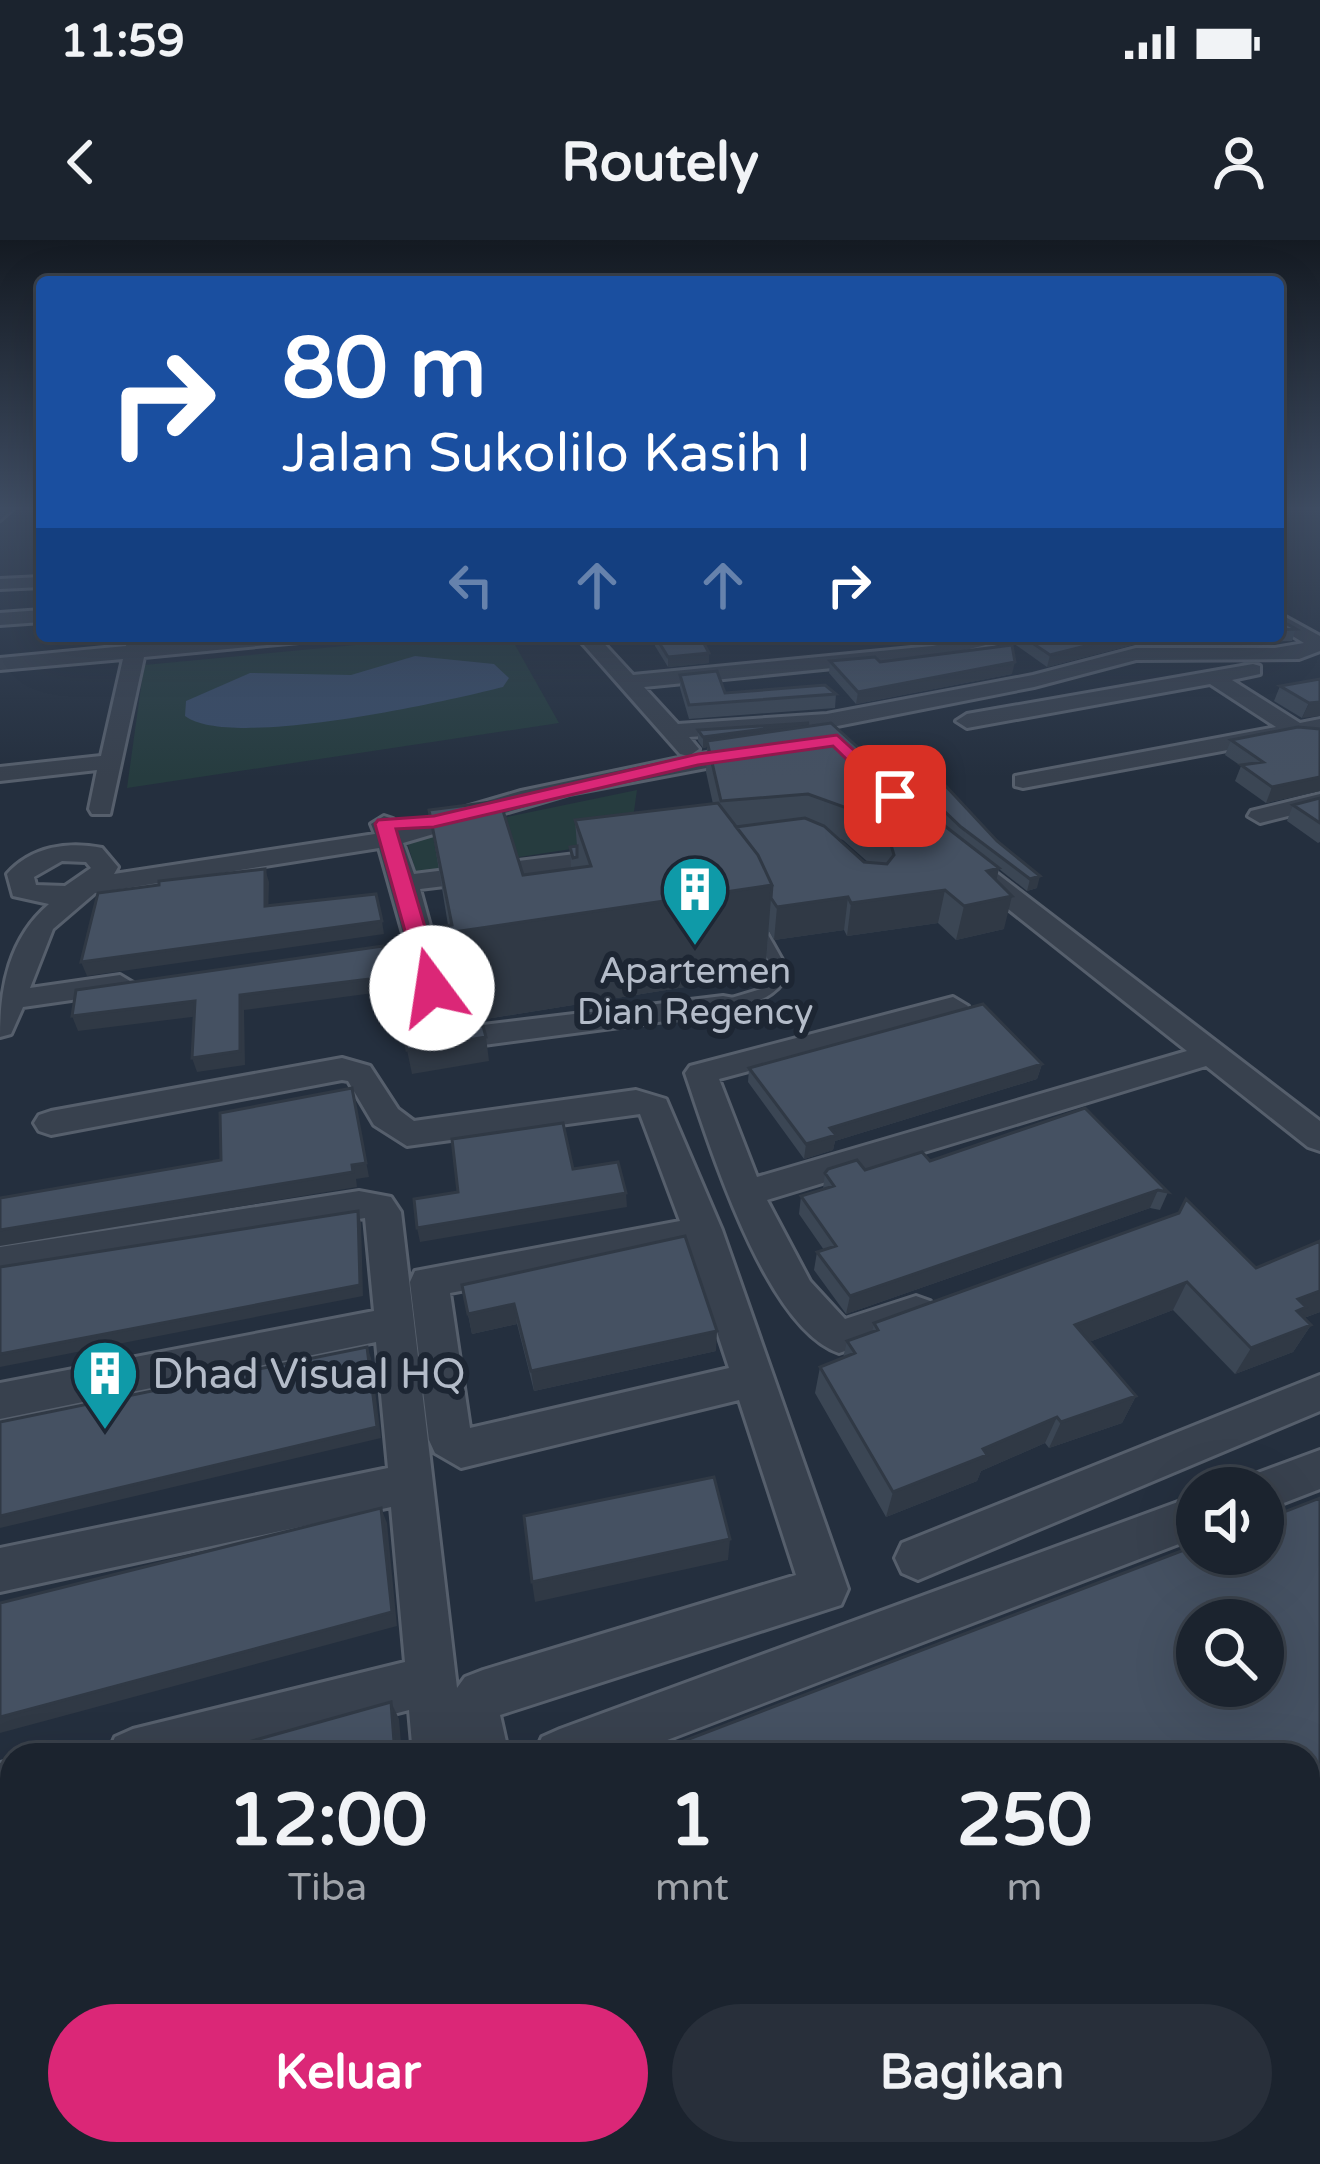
<!DOCTYPE html>
<html lang="id">
<style>
:root{--surface:#1b232e;--page:#282f3a;--text:#f1f3f6;--muted:#a0a4aa;--line:#39404a;--accent:#db2777}
body{margin:0;font-family:"Varela Round",sans-serif;background:var(--page);color:var(--text);height:100vh;display:flex;flex-direction:column;font-size:45px;white-space:nowrap}
*{box-sizing:border-box;margin:0}
p{font-size:39px;color:var(--muted)}
.icon{flex:none;width:66px;height:66px;fill:none;stroke:currentColor;stroke-width:2;stroke-linecap:round;stroke-linejoin:round}
.map{position:relative;flex:1;overflow:hidden}
.panel{position:absolute;left:0px;top:1503px;width:1320px;height:423px;display:flex;flex-direction:column;background:var(--surface);border-radius:36px 36px 0 0;box-shadow:0 12px 48px #0002,0 0 0 3px var(--line)}
.panel>*{flex:none}
.guide{position:absolute;left:36px;top:36px;width:1248px;height:366px;border-radius:12px;box-shadow:0 12px 48px #0002,0 0 0 3px var(--line);background:#1a4fa0;color:#fff;overflow:hidden}
.fabs{position:absolute;left:1176px;top:1227px;display:grid;gap:24px}
.fabs a{display:grid;place-items:center;width:108px;height:108px;border-radius:50%;background:var(--surface);box-shadow:0 12px 48px #0002,0 0 0 3px var(--line);font-size:60px}
.pin{position:absolute;display:grid;place-items:center;width:102px;height:102px;color:#fff;margin:-51px;border-radius:24px;box-shadow:0 6px 18px #0006}
.me{position:absolute;width:132px;margin:-66px;rotate:346deg;stroke-linejoin:round;filter:drop-shadow(0 0 9px #0008)}
.turn{display:flex;align-items:center;gap:42px;height:252px;padding:0 48px;font-size:54px}
.turn .icon{width:156px;height:156px;stroke-width:2.5}
.turn b{display:block;font-size:84px;line-height:102px}
.lanes{display:flex;align-items:center;height:114px;padding:0 48px;background:#0003;justify-content:center;gap:60px;direction:ltr}
.lanes .off{opacity:.35}
.eta{display:flex;justify-content:space-evenly;align-items:center;height:204px;text-align:center}
.eta b{font-size:72px;font-weight:700;line-height:84px}
.primary-button{display:flex;gap:24px;margin-top:auto;padding:24px 48px}
.primary-button a{flex:1;height:138px;border-radius:72px;background:var(--accent);color:#fff;font-size:48px;font-weight:700;line-height:138px;text-align:center}
.primary-button a+a{background:var(--page);color:var(--text)}
.status{display:flex;justify-content:space-between;align-items:center;height:84px;padding:0 60px;background:var(--surface);direction:ltr}
.status svg{height:33px;fill:currentColor}
header{display:flex;justify-content:space-between;align-items:center;height:156px;padding:0 48px;background:var(--surface);font-size:54px;font-weight:700}
.map>svg:first-child{display:block}
</style>
<div class="status"><b>11:59</b><svg viewBox="0 0 49 12"><path d="M0 12V9h3v3zM5 12V6h3v6zM10 12V3h3v9zM15 12V0h3v12zM26 1h20v11H26zM47 4h2v5h-2z"/></svg></div>
<header><svg class="icon" aria-label="back" viewBox="0 0 24 24"><path d="M15 5l-7 7 7 7"/></svg>Routely<svg class="icon" aria-label="person" viewBox="0 0 24 24"><circle cx="12" cy="8" r="4"/><path d="M4 21q1-7 8-7t8 7"/></svg></header>
<div class="map">
<svg width="1320" height="1924" viewBox="0 0 1320 1924">
<rect width="100%" height="100%" fill="#242f3e"/>
<path fill="#263c3f" d="M 451,396 L 510,396 L 559,483 L 127,548 L 144,425 Z
M 637,550 L 630,600 L 416,633 L 406,598 Z"/>
<path fill="#394c67" d="M 415,416 L 494,424 L 509,438 L 503,447 C 444,462 230,510 185,476 L 186,461 L 250,433 L 351,435 Z"/>
<g fill="none" stroke-linecap="round" stroke-linejoin="round">
<defs>
<path id="service" d="M 756,682 L 763,686 L 789,732 C 776,760 751,764 723,770 L 718,768 L 718,762 L 761,749 L 775,732 L 749,686 Z"/>
<path id="minor" d="M 0,267 L 15,267 L 0,280 Z
M 42,337 L 42,347 L 0,349 L 0,339 Z
M 42,370 L 42,382 L 0,385 L 0,373 Z
M 1278,373 L 1320,396 L 1320,411 L 1299,419 L 1136,420 L 1034,447 L 827,488 L 689,497 L 699,509 L 689,516 L 754,505 L 766,512 L 754,519 L 569,554 L 403,603 L 414,634 L 616,609 L 629,617 L 616,625 L 420,649 L 458,788 L 723,756 L 734,758 L 738,765 L 734,772 L 446,810 L 435,807 L 379,608 L 95,653 L 53,689 L 30,748 L 120,735 L 135,744 L 120,753 L 23,767 L 11,794 L 0,797 C 0,747 9,698 49,664 L 13,656 L 7,634 C 31,607 67,601 102,608 L 118,627 L 114,634 L 375,594 L 371,584 L 384,576 L 393,579 L 398,587 L 521,551 L 688,516 L 680,514 L 576,396 L 597,396 L 633,435 L 932,406 L 983,396 L 1023,396 L 932,418 L 644,447 L 678,484 L 827,474 L 1033,435 L 1136,408 L 1275,408 L 1304,403 L 1278,387 ZM 62,621 L 86,622 L 91,628 L 65,646 L 36,645 L 34,637 Z
M 128,396 L 148,396 L 146,404 L 235,396 L 309,396 L 299,402 L 144,417 L 110,574 L 92,574 L 89,569 L 97,530 L 0,541 L 0,527 L 101,516 L 123,419 L 0,430 L 0,418 L 126,406 Z
M 1253,424 L 1260,426 L 1260,434 L 1232,440 L 1300,483 L 1320,479 L 1320,493 L 1313,501 L 1292,498 L 1023,548 L 1015,546 L 1015,536 L 1276,487 L 1210,444 L 967,488 L 956,481 L 967,474 Z
M 1320,554 L 1320,568 L 1260,583 L 1248,576 L 1251,571 Z
M 973,620 L 982,622 L 1320,881 L 1320,911 L 1308,907 L 1206,826 L 767,960 L 810,1041 L 845,1079 L 916,1056 L 930,1061 L 936,1072 L 930,1083 L 839,1113 C 765,1088 709,903 685,833 L 690,826 L 953,757 L 968,766 L 964,773 L 719,839 L 757,937 L 1187,811 L 964,634 L 960,628 Z
M 342,818 L 370,826 L 398,869 L 414,881 L 636,850 L 666,859 L 722,990 L 848,1349 L 841,1365 L 500,1475 L 509,1515 L 413,1515 L 409,1470 L 235,1515 L 107,1515 L 115,1497 L 133,1489 L 405,1422 L 391,1267 L 0,1352 L 0,1308 L 388,1228 L 376,1102 L 0,1179 L 0,1143 L 374,1071 L 365,978 L 0,1035 L 0,1007 L 359,951 L 391,957 L 401,972 L 457,1448 L 465,1437 L 483,1430 L 796,1335 L 739,1160 L 461,1228 L 435,1213 L 429,1200 L 410,1042 L 415,1031 L 680,981 L 640,874 L 407,906 L 374,885 L 348,841 L 342,840 L 51,895 L 39,891 L 34,883 L 39,875 L 51,871 ZM 689,1007 L 729,1128 L 470,1188 L 450,1053 Z
M 1320,1135 L 1320,1171 L 918,1340 L 902,1333 L 895,1318 L 902,1303 Z
M 1320,1210 L 1320,1249 L 1263,1271 L 1263,1248 L 1242,1248 L 1247,1237 Z
M 1197,1255 L 1197,1297 L 628,1515 L 534,1515 L 542,1497 L 560,1489 Z
M 12,1520 L 12,1572 L 0,1575 L 0,1523 Z
M 1320,1572 L 1320,1627 L 1308,1632 L 1308,1577 Z
M 12,1819 L 12,1881 L 0,1885 L 0,1823 Z
M 733,1914 L 910,1914 L 914,1924 L 824,1924 L 822,1918 L 820,1924 L 729,1924 Z"/>
</defs>
<use href="#service" stroke="#565f6c" stroke-width="6"/>
<use href="#minor" stroke="#565f6c" stroke-width="6"/>
<use href="#service" fill="#38414e" fill-rule="evenodd"/>
<use href="#minor" fill="#38414e" fill-rule="evenodd"/>
</g>
<path fill="#3b4654" fill-rule="evenodd" d="M 1278,370 L 1280,380 L 1296,389 L 1292,401 L 1136,404 L 1047,427 L 1013,403 L 1015,396 L 1278,396 Z
M 655,396 L 709,423 L 668,427 L 655,406 Z
M 830,421 L 880,422 L 1012,434 L 856,464 L 829,433 Z
M 680,435 L 725,453 L 836,454 L 835,468 L 689,479 L 680,448 Z
M 1320,439 L 1302,478 L 1274,461 L 1280,446 Z
M 809,483 L 809,486 L 950,590 L 919,560 L 921,549 L 943,543 L 1037,648 L 1027,651 L 999,629 L 996,640 L 1004,689 L 956,700 L 938,683 L 847,696 L 844,690 L 774,700 L 769,691 L 765,734 L 461,783 L 445,686 L 448,685 L 429,570 L 523,635 L 571,628 L 570,607 L 577,606 L 575,580 L 713,564 L 706,532 L 707,507 L 703,508 L 698,501 L 698,490 ZM 837,598 L 843,600 L 869,623 L 864,622 Z
M 1320,489 L 1320,551 L 1266,563 L 1235,541 L 1241,526 L 1225,515 L 1231,500 Z
M 1320,558 L 1320,602 L 1318,603 L 1287,581 L 1293,565 Z
M 1042,824 L 1037,839 L 835,901 L 833,910 L 804,919 L 748,842 L 749,828 Z
M 1085,868 L 1168,952 L 1160,970 L 1150,968 L 846,1074 L 814,1030 L 817,1012 L 824,1010 L 799,974 L 801,956 L 823,949 L 825,933 L 865,930 L 930,921 Z
M 1320,1001 L 1320,1072 L 1304,1078 L 1311,1085 L 1293,1112 L 1235,1134 L 1173,1070 L 1089,1102 L 1136,1156 L 1122,1183 L 1049,1208 L 1045,1203 L 981,1231 L 977,1241 L 886,1277 L 815,1153 L 820,1127 L 843,1118 L 847,1101 L 872,1092 L 874,1083 L 1256,1028 Z
M 462,1045 L 716,1111 L 534,1151 L 517,1084 L 472,1094 Z
M 989,1914 L 1308,1914 L 1320,1924 L 994,1924 Z"/>
<path fill="#303945" d="M 1125,396 L 1138,396 L 1136,404 L 1047,427 L 1050,415 Z
M 709,413 L 709,423 L 668,427 L 668,417 Z
M 1015,422 L 1012,434 L 856,464 L 858,452 Z
M 1320,462 L 1320,476 L 1302,478 L 1309,463 Z
M 809,483 L 808,494 L 707,501 L 707,507 L 703,508 L 703,497 Z
M 1320,537 L 1320,551 L 1266,563 L 1272,547 Z
M 999,628 L 992,660 L 1012,656 L 1004,689 L 956,700 L 964,666 L 987,631 Z
M 265,629 L 269,642 L 268,680 L 265,666 Z
M 1040,636 L 1037,648 L 1027,651 L 1030,639 Z
M 772,645 L 765,734 L 461,783 L 447,693 Z
M 945,650 L 938,683 L 847,696 L 851,663 Z
M 848,657 L 844,690 L 774,700 L 777,667 Z
M 382,681 L 384,694 L 87,736 L 81,722 Z
M 383,706 L 389,751 L 244,770 L 245,825 L 197,832 L 192,818 L 240,755 Z
M 195,761 L 200,776 L 78,791 L 72,776 Z
M 486,797 L 489,821 L 412,834 L 407,810 Z
M 1042,824 L 1037,839 L 835,901 L 833,910 L 804,919 L 806,904 L 830,888 Z
M 352,848 L 369,937 L 356,939 L 357,947 L 0,1006 L 0,990 L 353,932 Z
M 1158,950 L 1150,968 L 846,1074 L 850,1056 Z
M 626,953 L 627,967 L 420,1002 L 417,988 Z
M 358,971 L 361,983 L 363,1056 L 0,1127 L 0,1114 Z
M 1187,1042 L 1173,1070 L 1063,1112 L 1075,1085 Z
M 1320,1051 L 1320,1072 L 1298,1080 L 1311,1085 L 1293,1112 L 1235,1134 L 1251,1108 L 1298,1059 Z
M 514,1064 L 517,1084 L 472,1094 L 468,1074 Z
M 717,1091 L 716,1111 L 534,1151 L 531,1131 Z
M 367,1107 L 371,1118 L 381,1198 L 0,1288 L 0,1276 Z
M 1136,1156 L 1122,1183 L 1049,1208 L 1061,1182 Z
M 1057,1177 L 1045,1203 L 981,1231 L 977,1241 L 886,1277 L 893,1252 L 983,1209 Z
M 381,1268 L 387,1283 L 397,1386 L 0,1493 L 0,1477 Z
M 730,1299 L 728,1320 L 535,1362 L 532,1342 Z
M 391,1462 L 399,1479 L 402,1515 L 395,1515 Z
M 1320,1540 L 1320,1546 L 1308,1552 L 1308,1546 Z
M 12,1734 L 12,1750 L 0,1754 L 0,1737 Z
M 209,1914 L 241,1914 L 211,1924 L 179,1924 Z"/>
<path fill="#455162" stroke="#303945" stroke-width="3" fill-rule="evenodd" d="M 1278,370 L 1280,380 L 1296,389 L 1278,390 Z
M 655,396 L 700,396 L 709,413 L 668,417 Z
M 1022,396 L 1125,396 L 1050,415 Z
M 1012,405 L 1015,422 L 858,452 L 830,421 L 875,417 L 880,422 Z
M 717,431 L 725,453 L 825,445 L 836,454 L 689,465 L 680,435 Z
M 1320,439 L 1320,462 L 1309,463 L 1280,446 Z
M 809,483 L 703,497 L 698,490 Z
M 831,483 L 941,583 L 999,628 L 987,631 L 1012,656 L 964,666 L 945,650 L 851,663 L 848,657 L 777,667 L 771,658 L 772,645 L 758,615 L 736,587 L 805,578 L 824,586 L 864,622 L 887,624 L 894,615 L 891,605 L 847,568 L 808,554 L 721,561 L 707,501 Z
M 1298,487 L 1320,489 L 1320,537 L 1272,547 L 1241,525 L 1263,522 L 1231,500 Z
M 943,543 L 997,601 L 1040,636 L 1030,639 L 961,587 L 921,549 Z
M 1320,558 L 1320,583 L 1293,565 Z
M 500,561 L 523,635 L 591,626 L 575,580 L 718,563 L 758,615 L 772,645 L 447,693 L 445,686 L 452,685 L 429,570 Z
M 577,606 L 577,617 L 573,618 L 570,607 Z
M 265,629 L 265,666 L 376,654 L 382,681 L 81,722 L 98,653 L 159,645 L 159,641 Z
M 383,706 L 386,737 L 240,755 L 240,811 L 192,818 L 195,761 L 72,776 L 76,750 Z
M 417,758 L 421,777 L 439,790 L 483,786 L 486,797 L 407,810 L 398,761 Z
M 983,764 L 1042,824 L 830,888 L 836,895 L 806,904 L 749,828 Z
M 352,848 L 366,923 L 352,925 L 353,932 L 0,990 L 0,958 L 221,920 L 220,873 Z
M 1085,868 L 1168,952 L 1158,950 L 850,1056 L 817,1012 L 836,1006 L 801,956 L 834,946 L 825,933 L 828,929 L 857,920 L 865,930 L 922,912 L 930,921 Z
M 563,883 L 573,929 L 618,922 L 626,953 L 417,988 L 414,959 L 458,952 L 452,899 Z
M 1186,959 L 1256,1028 L 1320,1001 L 1320,1051 L 1298,1059 L 1306,1067 L 1297,1071 L 1311,1085 L 1251,1108 L 1187,1042 L 1075,1085 L 1136,1156 L 1061,1182 L 1057,1177 L 983,1209 L 987,1215 L 893,1252 L 820,1127 L 855,1113 L 847,1101 L 878,1090 L 874,1083 L 1179,973 Z
M 358,971 L 360,1045 L 0,1114 L 0,1027 Z
M 685,996 L 717,1091 L 531,1131 L 514,1064 L 468,1074 L 462,1045 Z
M 367,1107 L 377,1187 L 0,1276 L 0,1182 Z
M 714,1237 L 730,1299 L 532,1342 L 524,1276 Z
M 1320,1258 L 1320,1540 L 1308,1546 L 1308,1515 L 647,1515 L 1197,1305 L 1197,1314 L 1263,1314 L 1263,1280 ZM 1197,1380 L 1263,1380 L 1263,1446 L 1197,1446 Z
M 381,1268 L 392,1372 L 0,1477 L 0,1363 Z
M 391,1462 L 395,1515 L 202,1515 Z
M 12,1569 L 12,1734 L 0,1737 L 0,1572 Z
M 1320,1637 L 1320,1924 L 1010,1924 L 1005,1914 L 1308,1914 L 1308,1643 Z
M 12,1892 L 12,1914 L 209,1914 L 179,1924 L 0,1924 L 0,1895 Z"/>
<linearGradient id="sky" x2="0" y2="1"><stop stop-color="#141a22"/><stop offset="0.5" stop-color="#3f4d63"/><stop offset="1" stop-color="#3f4d63" stop-opacity="0"/></linearGradient>
<rect width="1320" height="537" fill="url(#sky)"/>
<path fill="#db2777" stroke="#8e194d" stroke-width="3" d="M 837,495 L 901,553 L 901,560 L 888,560 L 833,506 L 698,525 L 434,587 L 396,589 L 443,748 L 432,754 L 421,748 L 375,584 L 378,580 L 434,576 L 698,514 Z"/>
<defs>
<symbol id="building-pin" viewBox="-11 -11 22 30"><path d="M0 17L-7.5 6A9.5 9.5 0 1 1 7.5 6Z" fill="#0f9aa8" stroke="#1d2633"/><path d="M-4-6H4V6H1V3H-1V6H-4ZM-2.5-4.3h1.7v1.8h-1.7ZM.8-4.3h1.7v1.8H.8ZM-2.5-1h1.7V.8h-1.7ZM.8-1h1.7V.8H.8Z" fill="#fff"/></symbol>
</defs>
<g fill-rule="evenodd">
<use href="#building-pin" x="657" y="611" width="76" height="104"/>
<use href="#building-pin" x="67" y="1095" width="76" height="104"/>
</g>
<g text-anchor="middle" stroke-width="12" stroke-linejoin="round" paint-order="stroke">
<g font-size="36" fill="#b4bcc9" stroke="#1d2633">
<text x="695" y="743">Apartemen<tspan x="695" dy="41">Dian Regency</tspan></text>
</g>
<g font-size="42" fill="#b4bcc9" stroke="#1d2633" text-anchor="start">
<text x="152" y="1148">Dhad Visual HQ</text>
</g>
</g>
</svg>
<div class="fabs">
<a><svg class="icon" aria-label="sound" viewBox="0 0 24 24"><path d="M4 9h4l5-4v14l-5-4H4zM17 9q2 3 0 6"/></svg></a>
<a><svg class="icon" aria-label="search" viewBox="0 0 24 24"><circle cx="10" cy="10" r="6"/><path d="M15 15l6 6"/></svg></a>
</div>
<div class="pin" style="left:895px;top:556px;background:#d93025"><svg class="icon" aria-label="arrive" viewBox="0 0 24 24"><path d="M6 21V4h12l-3 4 3 4H6"/></svg></div>
<svg class="me" style="left:432px;top:748px" viewBox="-20 -20 40 40"><circle r="19" fill="#fff"/><path d="M0-13L10 11 0 6-10 11z" fill="#db2777"/></svg>
<div class="guide">
<div class="turn"><svg class="icon" aria-label="right" viewBox="0 0 24 24"><path d="M7 20v-9h11M14 6l5 5-5 5"/></svg><div><b>80 m</b>Jalan Sukolilo Kasih I</div></div>
<div class="lanes"><svg class="icon off" aria-label="left" viewBox="0 0 24 24"><path d="M17 20v-9H6M10 6l-5 5 5 5"/></svg><svg class="icon off" aria-label="ahead" viewBox="0 0 24 24"><path d="M12 20V5M6 11l6-6 6 6"/></svg><svg class="icon off" aria-label="ahead" viewBox="0 0 24 24"><path d="M12 20V5M6 11l6-6 6 6"/></svg><svg class="icon" aria-label="right" viewBox="0 0 24 24"><path d="M7 20v-9h11M14 6l5 5-5 5"/></svg></div>
</div>
<section class="panel">
<div class="eta">
<div><b>12:00</b><p>Tiba</p></div>
<div><b>1</b><p>mnt</p></div>
<div><b>250</b><p>m</p></div>
</div>
<div class="primary-button"><a>Keluar</a><a>Bagikan</a></div>
</section>
</div>
